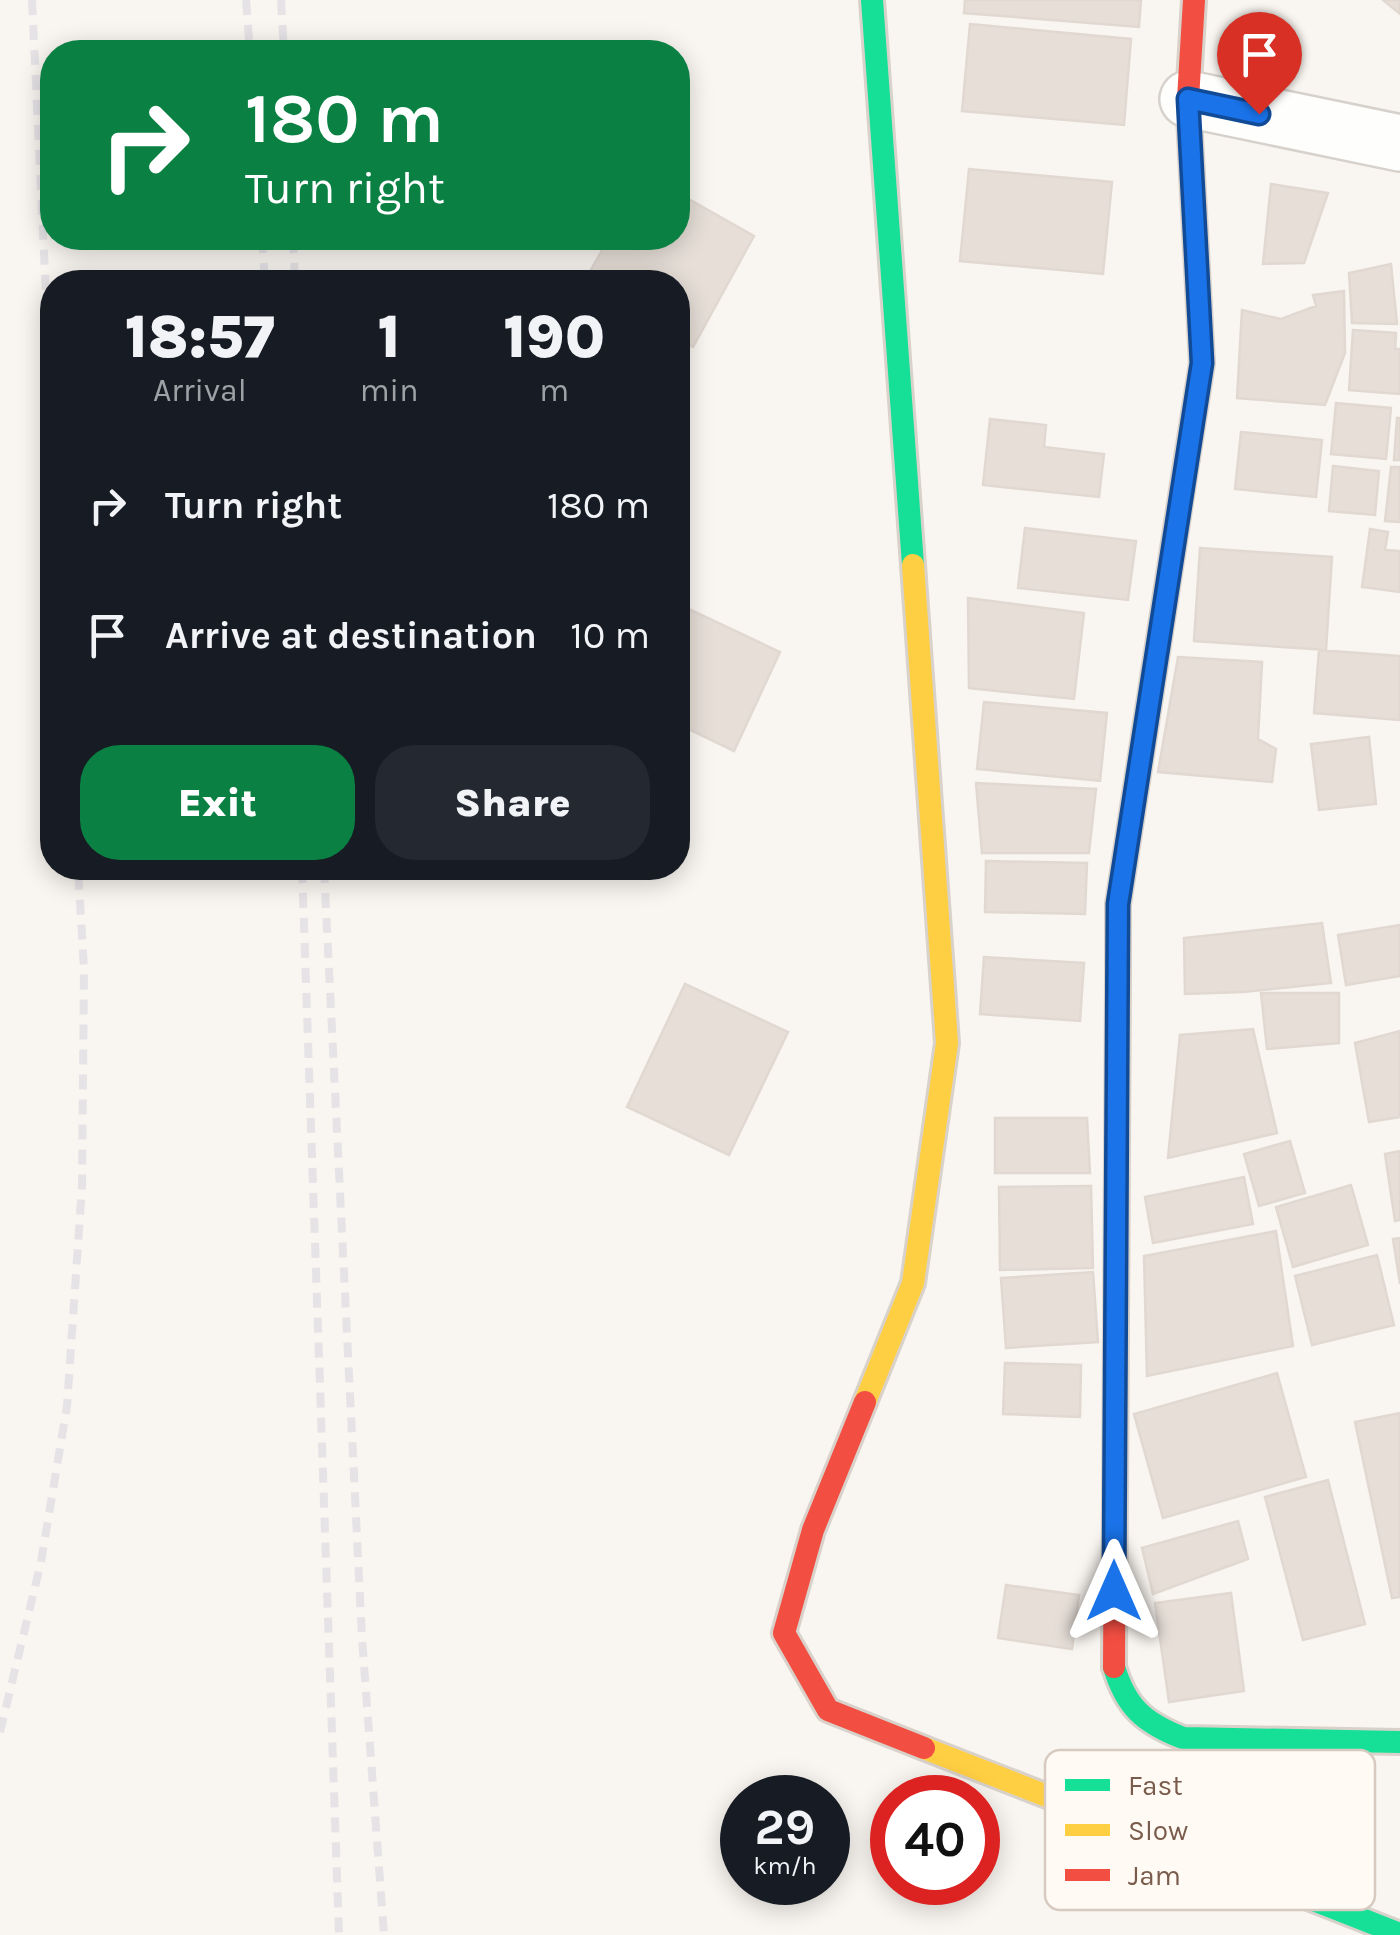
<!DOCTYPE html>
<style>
:root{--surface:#171b24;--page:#242831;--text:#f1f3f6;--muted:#9ea1a6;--accent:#0b8043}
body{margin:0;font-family:Karla,sans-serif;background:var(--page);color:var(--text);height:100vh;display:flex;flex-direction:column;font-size:38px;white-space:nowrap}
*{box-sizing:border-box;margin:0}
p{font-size:32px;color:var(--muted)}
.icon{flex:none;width:55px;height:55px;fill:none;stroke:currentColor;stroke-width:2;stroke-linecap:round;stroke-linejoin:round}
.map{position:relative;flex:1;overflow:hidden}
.details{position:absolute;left:40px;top:270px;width:650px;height:610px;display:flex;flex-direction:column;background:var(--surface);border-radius:40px;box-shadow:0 5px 25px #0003}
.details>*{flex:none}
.banner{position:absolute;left:40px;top:40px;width:650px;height:210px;border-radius:40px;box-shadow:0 5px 25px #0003;background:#0b8043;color:#fff;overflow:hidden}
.speed{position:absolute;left:720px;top:1775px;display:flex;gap:20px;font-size:50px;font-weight:700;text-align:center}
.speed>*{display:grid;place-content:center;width:130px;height:130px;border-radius:50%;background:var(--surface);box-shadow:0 5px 25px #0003;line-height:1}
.speed small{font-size:25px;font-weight:400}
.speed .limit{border:15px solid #d22;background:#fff;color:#111}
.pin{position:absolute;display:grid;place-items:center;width:85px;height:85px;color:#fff;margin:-102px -42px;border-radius:50% 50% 50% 0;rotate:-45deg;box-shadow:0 0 10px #0007}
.pin .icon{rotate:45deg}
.me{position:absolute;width:110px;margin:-55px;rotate:0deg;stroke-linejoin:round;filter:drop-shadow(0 0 8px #0008)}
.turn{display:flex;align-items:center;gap:35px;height:210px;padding:0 40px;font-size:45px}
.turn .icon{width:130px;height:130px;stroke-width:2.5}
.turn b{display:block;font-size:70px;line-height:85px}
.eta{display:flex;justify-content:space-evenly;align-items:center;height:170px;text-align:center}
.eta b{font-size:60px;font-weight:800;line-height:70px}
.primary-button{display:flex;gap:20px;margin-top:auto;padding:20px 40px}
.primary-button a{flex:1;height:115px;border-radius:40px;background:var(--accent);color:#fff;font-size:40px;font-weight:800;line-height:115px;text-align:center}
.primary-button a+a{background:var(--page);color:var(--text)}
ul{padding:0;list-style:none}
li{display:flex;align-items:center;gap:30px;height:130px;padding:0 40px}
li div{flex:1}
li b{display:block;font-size:38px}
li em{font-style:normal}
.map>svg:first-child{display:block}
</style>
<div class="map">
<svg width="1400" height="1935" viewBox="0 0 1400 1935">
<rect width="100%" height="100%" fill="#f9f5f0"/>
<path fill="#e6ded7" stroke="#e2d8d2" stroke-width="2.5" d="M 965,0 L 1141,0 L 1139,27 L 964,13 Z
M 1383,0 L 1400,0 L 1400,14 Z
M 970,24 L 1131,39 L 1124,125 L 962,111 Z
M 969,169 L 1112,182 L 1103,274 L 960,261 Z
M 1271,184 L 1328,193 L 1304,263 L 1263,264 Z
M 678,193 L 754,236 L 693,347 L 678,338 L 678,282 L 584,282 L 609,238 L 678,238 Z
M 1391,264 L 1397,324 L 1352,323 L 1349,273 Z
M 1344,291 L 1345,353 L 1325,405 L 1237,398 L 1242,310 L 1281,319 L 1316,306 L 1313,295 Z
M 1353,330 L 1396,333 L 1395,349 L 1400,349 L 1400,394 L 1349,390 Z
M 1336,403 L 1391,408 L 1386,459 L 1331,454 Z
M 1397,418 L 1400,418 L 1400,460 L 1394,460 Z
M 990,419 L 1046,425 L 1044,447 L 1104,454 L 1099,497 L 983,485 Z
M 1241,432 L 1322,440 L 1316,497 L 1235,489 Z
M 1333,466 L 1379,471 L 1375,515 L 1329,511 Z
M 1391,467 L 1400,467 L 1400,522 L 1385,521 Z
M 1025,528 L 1136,541 L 1128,600 L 1018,588 Z
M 1370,529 L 1388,532 L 1385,550 L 1400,551 L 1400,592 L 1362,587 Z
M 1200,548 L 1332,557 L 1326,650 L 1194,641 Z
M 968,598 L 1084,613 L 1074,699 L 969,688 Z
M 678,604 L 780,652 L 734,751 L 678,724 Z
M 1319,650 L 1400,656 L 1400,720 L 1314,713 Z
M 1178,657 L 1262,662 L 1258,739 L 1276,749 L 1272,782 L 1158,772 Z
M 984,702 L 1107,713 L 1100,781 L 977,769 Z
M 1369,737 L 1376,804 L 1319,810 L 1311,744 Z
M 976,783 L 1096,789 L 1089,853 L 982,853 Z
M 986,861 L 1087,863 L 1085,914 L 985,912 Z
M 1322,923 L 1331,983 L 1243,992 L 1185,994 L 1184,938 Z
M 1400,925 L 1400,976 L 1346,985 L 1338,935 Z
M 984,957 L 1084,963 L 1080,1021 L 980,1014 Z
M 685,984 L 788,1032 L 729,1155 L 627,1107 Z
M 1261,993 L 1339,993 L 1339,1043 L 1267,1049 Z
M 1253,1029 L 1277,1133 L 1168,1158 L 1180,1035 Z
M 1400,1031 L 1400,1117 L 1369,1122 L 1355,1043 Z
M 995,1118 L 1087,1118 L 1090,1173 L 995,1173 Z
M 1290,1141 L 1305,1193 L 1259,1206 L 1244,1154 Z
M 1400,1151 L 1400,1220 L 1395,1221 L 1385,1154 Z
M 1244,1177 L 1253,1224 L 1153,1243 L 1145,1197 Z
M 1351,1185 L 1368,1245 L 1293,1267 L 1276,1207 Z
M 1091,1186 L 1093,1268 L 1000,1270 L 999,1187 Z
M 1276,1231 L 1293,1346 L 1147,1376 L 1144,1256 Z
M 1400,1238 L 1400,1284 L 1393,1239 Z
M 1377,1255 L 1394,1325 L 1312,1345 L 1295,1276 Z
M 1093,1272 L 1098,1342 L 1006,1348 L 1001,1278 Z
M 1005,1363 L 1081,1365 L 1080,1417 L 1003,1414 Z
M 1277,1373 L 1306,1477 L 1163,1518 L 1134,1414 Z
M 1400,1413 L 1400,1597 L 1392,1598 L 1355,1422 Z
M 1328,1480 L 1365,1624 L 1303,1640 L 1265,1497 Z
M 1238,1521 L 1248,1559 L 1153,1594 L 1142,1548 Z
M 1006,1585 L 1079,1595 L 1072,1649 L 998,1638 Z
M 1231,1593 L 1244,1691 L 1169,1702 L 1155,1603 Z"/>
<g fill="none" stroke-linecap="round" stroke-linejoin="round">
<defs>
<path id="street" d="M 1188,99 L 1400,143"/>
<path id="fast" d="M 872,0 L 913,565
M 1118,979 L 1118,904 L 1187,458
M 1114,1667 C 1126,1707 1144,1723 1183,1738 L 1400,1742
M 1283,1888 L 1400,1934"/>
<path id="slow" d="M 865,1402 L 913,1283 L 947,1043 L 913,565
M 924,1748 L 1283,1888"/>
<path id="jam" d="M 1187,458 L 1202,363 L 1188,99 L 1194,0
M 865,1402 L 813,1530 L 784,1633 L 828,1710 L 924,1748
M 1114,1667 L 1118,979"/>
</defs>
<use href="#street" stroke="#d7d1cb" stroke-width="60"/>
<use href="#fast" stroke="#d9d2cb" stroke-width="28"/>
<use href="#slow" stroke="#d9d2cb" stroke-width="28"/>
<use href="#jam" stroke="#d9d2cb" stroke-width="28"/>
<use href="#street" stroke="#fefefd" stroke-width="55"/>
<use href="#fast" stroke="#16e098" stroke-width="22"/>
<use href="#slow" stroke="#ffcf43" stroke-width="22"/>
<use href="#jam" stroke="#f24e42" stroke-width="22"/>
<path stroke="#e6e3e7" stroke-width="8" stroke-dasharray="15 10" stroke-linecap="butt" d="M 32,0 L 52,422
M 246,0 L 250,52
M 281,0 L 284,52
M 262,238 L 265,282
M 293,238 L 295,282
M 302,868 L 339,1935
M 324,868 L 362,1638 L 384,1935
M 0,1732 L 41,1562 L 67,1406 L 82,1186 L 84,969 L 78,868"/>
</g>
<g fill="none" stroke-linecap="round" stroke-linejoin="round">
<defs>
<path id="route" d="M 1114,1591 L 1118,904 L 1202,363 L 1188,99 L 1259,114"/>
</defs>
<use href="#route" stroke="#114b97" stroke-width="25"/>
<use href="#route" stroke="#1a73e8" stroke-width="18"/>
</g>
<rect x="1045" y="1750" width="330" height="160" rx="15" fill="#fffaf3" stroke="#d7cbc1" stroke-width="2.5"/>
<rect x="1065" y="1779" width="45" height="12" fill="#16e098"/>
<rect x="1065" y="1824" width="45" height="12" fill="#ffcf43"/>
<rect x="1065" y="1869" width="45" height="12" fill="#f24e42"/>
<g font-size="28" fill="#7a5c4d">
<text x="1128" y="1795">Fast</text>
<text x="1128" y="1840">Slow</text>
<text x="1128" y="1885">Jam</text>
</g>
</svg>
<div class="speed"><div>29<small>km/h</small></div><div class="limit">40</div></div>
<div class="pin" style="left:1259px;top:114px;background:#d93025"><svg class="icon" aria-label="arrive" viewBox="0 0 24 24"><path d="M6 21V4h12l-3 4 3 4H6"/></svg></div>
<svg class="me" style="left:1114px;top:1591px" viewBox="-20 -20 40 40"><path d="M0-17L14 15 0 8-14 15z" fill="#1a73e8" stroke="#fff" stroke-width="4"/></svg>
<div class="banner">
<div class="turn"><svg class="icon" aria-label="right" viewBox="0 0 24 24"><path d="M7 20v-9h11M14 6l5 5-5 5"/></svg><div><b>180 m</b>Turn right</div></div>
</div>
<section class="details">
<div class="eta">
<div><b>18:57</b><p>Arrival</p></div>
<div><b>1</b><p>min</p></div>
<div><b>190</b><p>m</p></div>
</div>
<ul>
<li><svg class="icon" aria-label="right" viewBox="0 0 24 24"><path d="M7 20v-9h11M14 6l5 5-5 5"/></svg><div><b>Turn right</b></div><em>180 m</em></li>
<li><svg class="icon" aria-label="arrive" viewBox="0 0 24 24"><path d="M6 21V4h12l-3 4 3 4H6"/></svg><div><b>Arrive at destination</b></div><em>10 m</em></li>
</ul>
<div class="primary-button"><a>Exit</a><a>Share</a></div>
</section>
</div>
